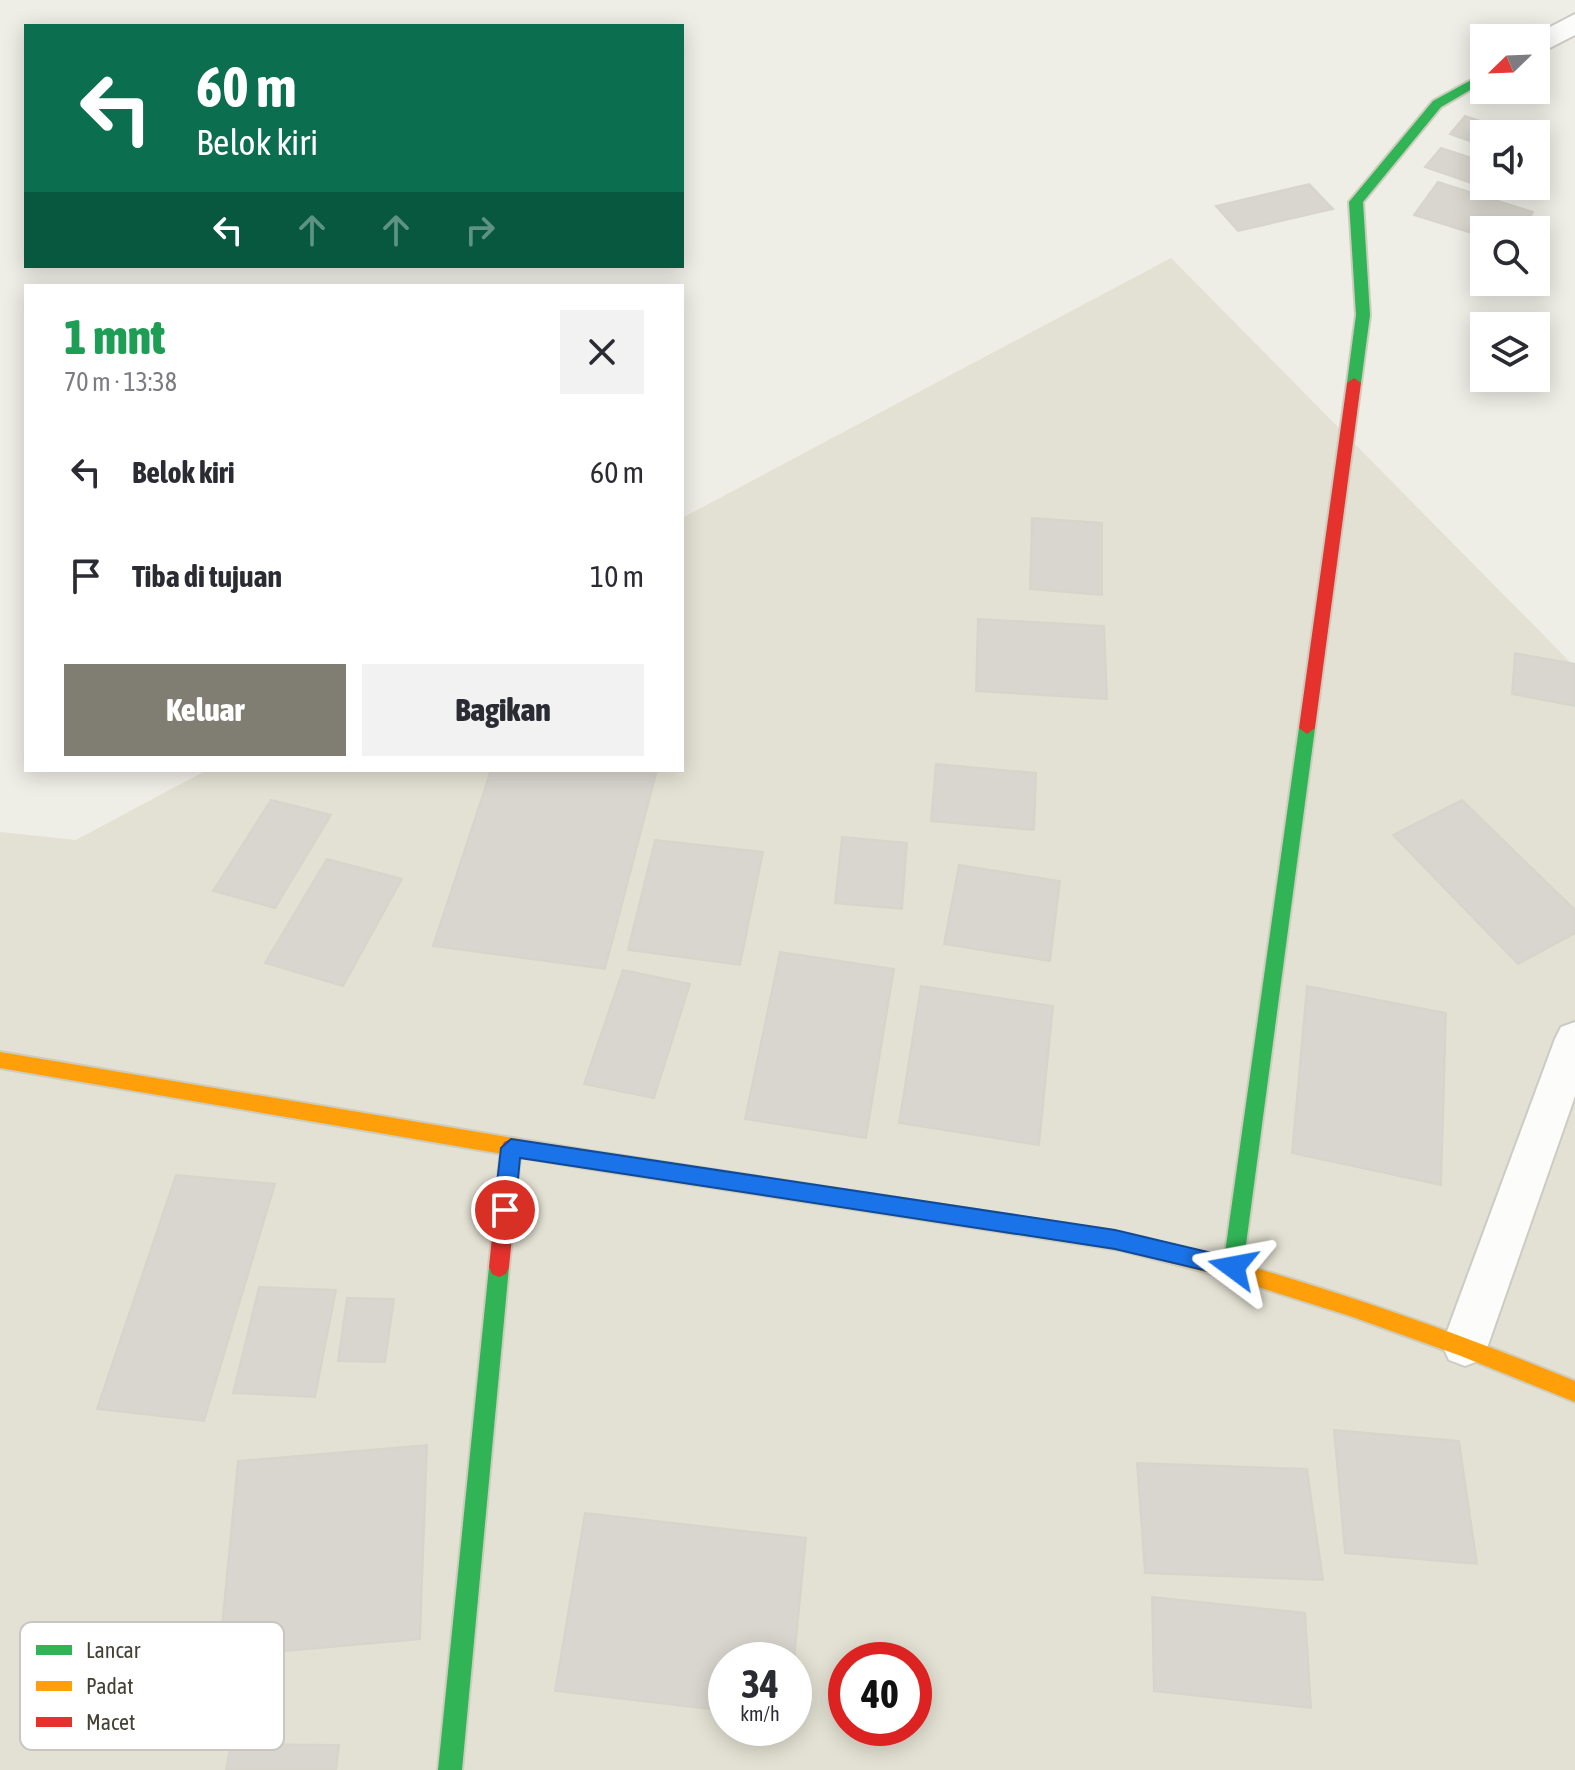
<!DOCTYPE html>
<html lang="id">
<meta charset="utf-8">
<style>
:root{--surface:#fff;--page:#f2f2f3;--text:#2b2b33;--muted:#7c7c81;--accent:#807d72}
body{margin:0;font-family:"Asap Condensed",sans-serif;background:var(--page);color:var(--text);height:100vh;display:flex;flex-direction:column;font-size:30px;white-space:nowrap}
*{box-sizing:border-box;margin:0}
p{font-size:26px;color:var(--muted)}
.icon{flex:none;width:44px;height:44px;fill:none;stroke:currentColor;stroke-width:2;stroke-linecap:round;stroke-linejoin:round}
.map{position:relative;flex:1;overflow:hidden}
.drawer{position:absolute;left:24px;top:284px;width:660px;height:488px;display:flex;flex-direction:column;background:var(--surface);border-radius:0px;box-shadow:0 4px 20px #0003}
.drawer>*{flex:none}
.banner{position:absolute;left:24px;top:24px;width:660px;height:244px;border-radius:0px;box-shadow:0 4px 20px #0003;background:#0b6e4f;color:#fff;overflow:hidden}
.needle{width:52px;rotate:247deg}
.fabs{position:absolute;left:1470px;top:24px;display:grid;gap:16px}
.fabs a{display:grid;place-items:center;width:80px;height:80px;border-radius:0px;background:var(--surface);box-shadow:0 4px 20px #0003;font-size:40px}
.speed{position:absolute;left:708px;top:1642px;display:flex;gap:16px;font-size:40px;font-weight:700;text-align:center}
.speed>*{display:grid;place-content:center;width:104px;height:104px;border-radius:50%;background:var(--surface);box-shadow:0 4px 20px #0003;line-height:1}
.speed small{font-size:20px;font-weight:400}
.speed .limit{border:12px solid #d22;background:#fff;color:#111}
.pin{position:absolute;display:grid;place-items:center;width:68px;height:68px;color:#fff;margin:-34px;border:4px solid #fff;border-radius:50%;box-shadow:0 2px 8px #0007}
.me{position:absolute;width:88px;margin:-44px;rotate:283deg;stroke-linejoin:round;filter:drop-shadow(0 0 6px #0008)}
.turn{display:flex;align-items:center;gap:28px;height:168px;padding:0 40px;font-size:36px}
.turn .icon{width:104px;height:104px;stroke-width:2.5}
.turn b{display:block;font-size:56px;line-height:68px}
.lanes{display:flex;align-items:center;height:76px;padding:0 40px;background:#0003;justify-content:center;gap:40px;direction:ltr}
.lanes .off{opacity:.35}
.round{display:grid;place-items:center;flex:none;width:84px;height:84px;border-radius:0px;background:var(--page)}
.head{display:flex;align-items:center;justify-content:space-between;height:136px;padding:0 40px}
h1{font-size:48px;font-weight:800;line-height:60px;color:#1e9e55}
.button{display:flex;gap:16px;margin-top:auto;padding:16px 40px}
.button a{flex:1;height:92px;border-radius:0px;background:var(--accent);color:#fff;font-size:32px;font-weight:800;line-height:92px;text-align:center}
.button a+a{background:var(--page);color:var(--text)}
ul{padding:0;list-style:none}
li{display:flex;align-items:center;gap:24px;height:104px;padding:0 40px}
li div{flex:1}
li b{display:block;font-size:30px}
li em{font-style:normal}
.map>svg:first-child{display:block}
</style>
<div class="map">
<svg width="1575" height="1770" viewBox="0 0 1575 1770">
<rect width="100%" height="100%" fill="#eeede6"/>
<path fill="#e3e1d3" fill-rule="evenodd" d="M 1171,258 L 1575,667 L 1575,1770 L 0,1770 L 0,832 L 76,840 L 207,770 L 682,770 L 682,518 ZM 726,1660 L 794,1660 L 794,1728 L 726,1728 ZM 846,1660 L 914,1660 L 914,1728 L 846,1728 Z"/>
<path fill="#d8d6ce" stroke="#d6d5cc" stroke-width="2" d="M 1465,116 L 1519,134 L 1484,134 L 1484,146 L 1450,134 Z
M 1441,148 L 1484,162 L 1483,187 L 1425,167 Z
M 1438,182 L 1533,212 L 1522,230 L 1484,230 L 1484,237 L 1414,215 Z
M 1309,184 L 1333,209 L 1238,231 L 1216,206 Z
M 1032,518 L 1102,523 L 1102,595 L 1030,589 Z
M 978,619 L 1104,626 L 1107,699 L 976,691 Z
M 1515,653 L 1575,664 L 1575,706 L 1512,694 Z
M 936,764 L 1036,773 L 1034,830 L 931,821 Z
M 491,770 L 657,770 L 605,969 L 433,946 Z
M 271,800 L 331,815 L 275,908 L 213,891 Z
M 1462,800 L 1575,910 L 1575,933 L 1518,964 L 1393,835 Z
M 842,837 L 907,843 L 902,909 L 835,903 Z
M 655,840 L 763,852 L 740,965 L 628,950 Z
M 327,859 L 402,879 L 343,986 L 265,963 Z
M 959,865 L 1060,881 L 1050,961 L 944,944 Z
M 780,952 L 894,969 L 866,1138 L 745,1119 Z
M 623,970 L 690,984 L 654,1098 L 584,1084 Z
M 921,986 L 1053,1006 L 1039,1145 L 899,1123 Z
M 1307,986 L 1446,1013 L 1441,1185 L 1292,1153 Z
M 176,1175 L 275,1184 L 204,1421 L 97,1409 Z
M 259,1287 L 336,1290 L 315,1397 L 233,1393 Z
M 347,1298 L 394,1299 L 385,1362 L 338,1361 Z
M 1334,1430 L 1459,1441 L 1477,1564 L 1345,1553 Z
M 427,1445 L 420,1639 L 219,1657 L 238,1461 Z
M 1137,1463 L 1307,1469 L 1323,1580 L 1145,1573 Z
M 585,1513 L 806,1538 L 794,1660 L 726,1660 L 726,1711 L 555,1691 Z
M 1152,1597 L 1305,1613 L 1311,1708 L 1154,1691 Z
M 231,1744 L 339,1745 L 336,1770 L 226,1770 Z"/>
<g fill="none" stroke-linecap="round" stroke-linejoin="round">
<defs>
<path id="lane" d="M 1575,1022 L 1575,1096 L 1488,1345 L 1481,1360 L 1465,1366 L 1449,1360 L 1442,1345 L 1555,1039 L 1561,1027 Z"/>
<path id="street" d="M 1575,14 L 1575,35 L 1536,55 L 1536,38 L 1529,38 Z"/>
<path id="fast" d="M 1484,73 L 1484,82 L 1441,107 L 1363,202 L 1370,315 L 1361,383 L 1359,386 L 1349,386 L 1347,383 L 1356,315 L 1349,202 L 1433,101 Z
M 1307,722 L 1315,728 L 1243,1267 L 1240,1274 L 1233,1277 L 1226,1274 L 1223,1267 L 1299,728 Z
M 584,1150 L 1119,1232 L 1126,1234 L 1129,1241 L 1126,1248 L 1119,1250 L 584,1168 L 577,1165 L 574,1159 L 577,1153 Z
M 499,1257 L 506,1260 L 509,1267 L 462,1770 L 438,1770 L 489,1267 L 492,1260 Z"/>
<path id="slow" d="M 0,1052 L 584,1150 L 591,1153 L 594,1159 L 591,1165 L 584,1168 L 0,1068 Z
M 1119,1232 C 1276,1269 1426,1320 1575,1381 L 1575,1402 L 1461,1356 L 1350,1316 L 1236,1280 L 1112,1248 L 1109,1241 L 1112,1234 Z"/>
<path id="jam" d="M 1354,378 L 1361,383 L 1315,728 L 1307,734 L 1299,728 L 1347,383 Z
M 511,1139 L 518,1142 L 521,1148 L 509,1267 L 506,1274 L 499,1277 L 492,1274 L 489,1267 L 501,1148 L 504,1142 Z"/>
</defs>
<use href="#lane" stroke="#cccbc4" stroke-width="4"/>
<use href="#street" stroke="#cccbc4" stroke-width="4"/>
<use href="#fast" stroke="#ceccbd" stroke-width="4"/>
<use href="#slow" stroke="#ceccbd" stroke-width="4"/>
<use href="#jam" stroke="#ceccbd" stroke-width="4"/>
<use href="#lane" fill="#fcfcfb" fill-rule="evenodd"/>
<use href="#street" fill="#fcfcfb" fill-rule="evenodd"/>
<use href="#fast" fill="#30b455" fill-rule="evenodd"/>
<use href="#slow" fill="#ff9f0a" fill-rule="evenodd"/>
<use href="#jam" fill="#e5322d" fill-rule="evenodd"/>
</g>
<path fill="#1a73e8" stroke="#114b97" stroke-width="2" d="M 511,1139 L 1115,1230 L 1233,1258 L 1241,1261 L 1244,1267 L 1241,1274 L 1233,1277 L 1115,1249 L 520,1158 L 515,1210 L 512,1217 L 505,1219 L 497,1217 L 494,1210 L 501,1148 Z"/>
<rect x="20" y="1622" width="264" height="128" rx="12" fill="#fff" stroke="#c7c6c2" stroke-width="2"/>
<rect x="36" y="1645" width="36" height="10" fill="#30b455"/>
<rect x="36" y="1681" width="36" height="10" fill="#ff9f0a"/>
<rect x="36" y="1717" width="36" height="10" fill="#e5322d"/>
<g font-size="22" fill="#444033">
<text x="86" y="1658">Lancar</text>
<text x="86" y="1694">Padat</text>
<text x="86" y="1730">Macet</text>
</g>
</svg>
<div class="fabs">
<a><svg class="needle" viewBox="-14 -14 28 28"><path d="M0-13l5 13h-10z" fill="#e53935"/><path d="M0 13l5-13h-10z" fill="#7c7c81"/></svg></a>
<a><svg class="icon" aria-label="sound" viewBox="0 0 24 24"><path d="M4 9h4l5-4v14l-5-4H4zM17 9q2 3 0 6"/></svg></a>
<a><svg class="icon" aria-label="search" viewBox="0 0 24 24"><circle cx="10" cy="10" r="6"/><path d="M15 15l6 6"/></svg></a>
<a><svg class="icon" aria-label="layers" viewBox="0 0 24 24"><path d="M12 4l9 5-9 5-9-5zM3 14l9 5 9-5"/></svg></a>
</div>
<div class="speed"><div>34<small>km/h</small></div><div class="limit">40</div></div>
<div class="pin" style="left:505px;top:1210px;background:#d93025"><svg class="icon" aria-label="arrive" viewBox="0 0 24 24"><path d="M6 21V4h12l-3 4 3 4H6"/></svg></div>
<svg class="me" style="left:1233px;top:1267px" viewBox="-20 -20 40 40"><path d="M0-17L14 15 0 8-14 15z" fill="#1a73e8" stroke="#fff" stroke-width="4"/></svg>
<div class="banner">
<div class="turn"><svg class="icon" aria-label="left" viewBox="0 0 24 24"><path d="M17 20v-9H6M10 6l-5 5 5 5"/></svg><div><b>60 m</b>Belok kiri</div></div>
<div class="lanes"><svg class="icon" aria-label="left" viewBox="0 0 24 24"><path d="M17 20v-9H6M10 6l-5 5 5 5"/></svg><svg class="icon off" aria-label="ahead" viewBox="0 0 24 24"><path d="M12 20V5M6 11l6-6 6 6"/></svg><svg class="icon off" aria-label="ahead" viewBox="0 0 24 24"><path d="M12 20V5M6 11l6-6 6 6"/></svg><svg class="icon off" aria-label="right" viewBox="0 0 24 24"><path d="M7 20v-9h11M14 6l5 5-5 5"/></svg></div>
</div>
<section class="drawer">
<div class="head"><div><h1>1 mnt</h1><p>70 m · 13:38</p></div><a class="round"><svg class="icon" aria-label="close" viewBox="0 0 24 24"><path d="M6 6l12 12M18 6L6 18"/></svg></a></div>
<ul>
<li><svg class="icon" aria-label="left" viewBox="0 0 24 24"><path d="M17 20v-9H6M10 6l-5 5 5 5"/></svg><div><b>Belok kiri</b></div><em>60 m</em></li>
<li><svg class="icon" aria-label="arrive" viewBox="0 0 24 24"><path d="M6 21V4h12l-3 4 3 4H6"/></svg><div><b>Tiba di tujuan</b></div><em>10 m</em></li>
</ul>
<div class="button"><a>Keluar</a><a>Bagikan</a></div>
</section>
</div>
